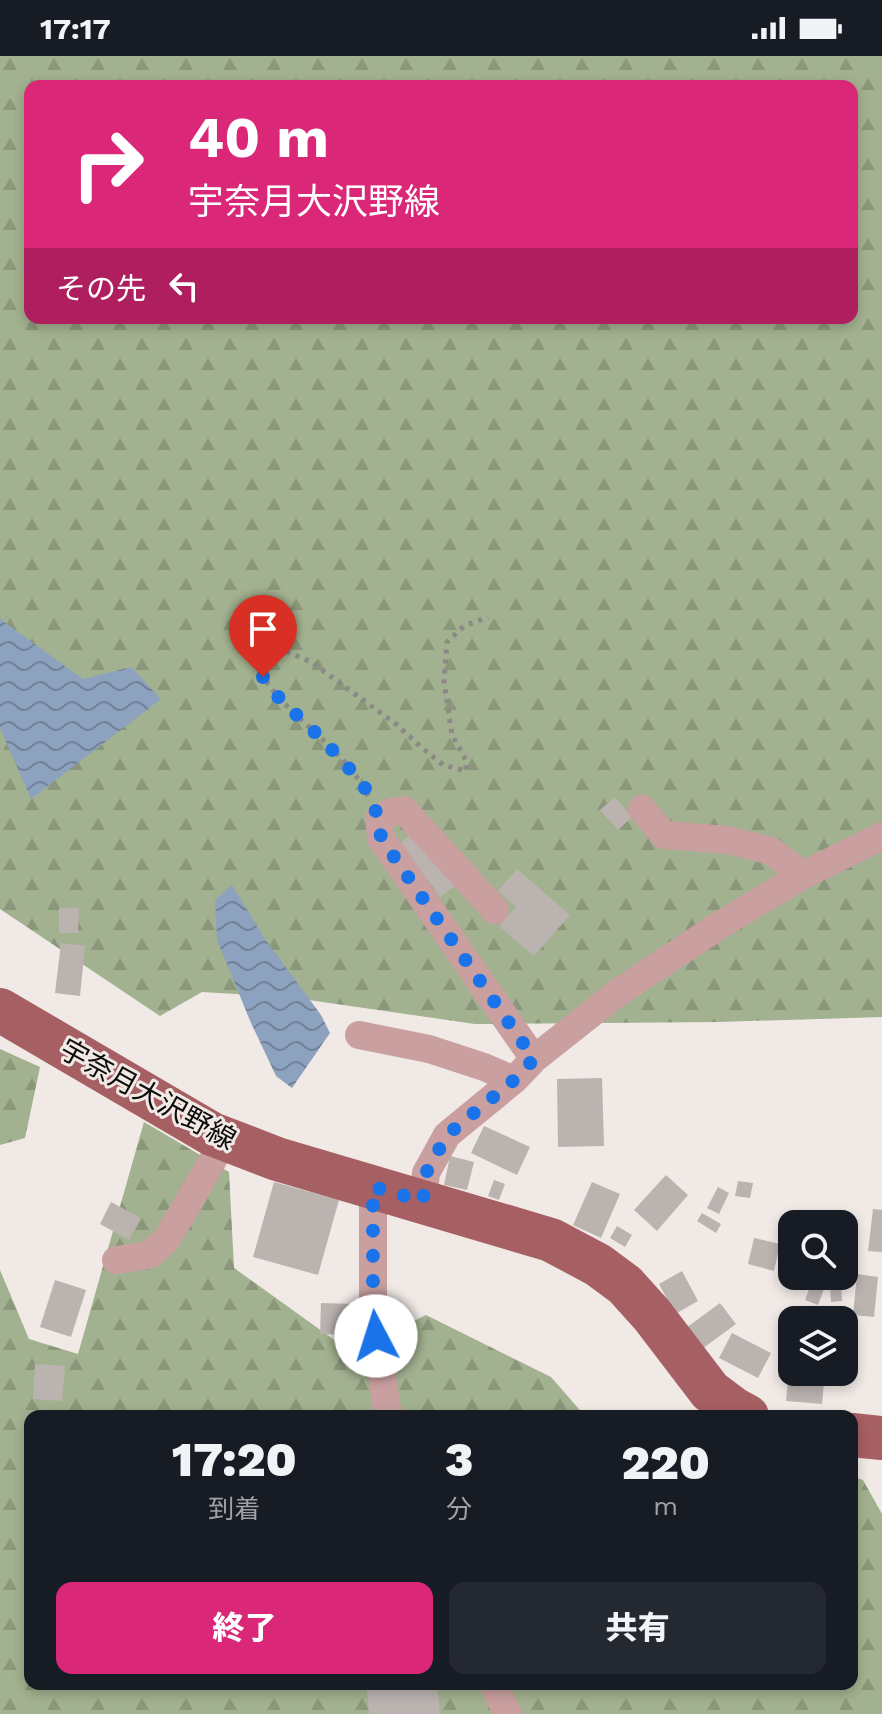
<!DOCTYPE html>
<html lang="ja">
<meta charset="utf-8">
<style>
:root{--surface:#171b24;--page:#242831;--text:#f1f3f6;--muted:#9ea1a6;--accent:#db2777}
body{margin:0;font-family:"Work Sans","Noto Sans JP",sans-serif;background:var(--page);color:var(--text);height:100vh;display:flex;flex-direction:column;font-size:30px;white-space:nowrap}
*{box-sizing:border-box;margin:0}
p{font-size:26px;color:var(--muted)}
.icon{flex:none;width:44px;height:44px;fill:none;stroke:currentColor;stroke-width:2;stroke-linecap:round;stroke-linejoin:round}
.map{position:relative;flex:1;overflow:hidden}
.details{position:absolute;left:24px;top:1354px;width:834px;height:280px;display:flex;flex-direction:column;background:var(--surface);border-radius:16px;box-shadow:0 4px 12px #0003}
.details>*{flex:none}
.hud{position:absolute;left:24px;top:24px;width:834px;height:244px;border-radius:16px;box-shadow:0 4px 12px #0003;background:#db2777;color:#fff;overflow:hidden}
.buttons{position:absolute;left:778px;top:1154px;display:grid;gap:16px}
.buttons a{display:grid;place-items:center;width:80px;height:80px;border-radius:16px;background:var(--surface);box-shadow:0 4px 12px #0003;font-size:40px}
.pin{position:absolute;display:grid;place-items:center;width:68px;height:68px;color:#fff;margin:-82px -34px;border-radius:50% 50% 50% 0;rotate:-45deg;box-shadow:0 0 8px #0007}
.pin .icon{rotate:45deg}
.me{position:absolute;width:88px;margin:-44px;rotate:355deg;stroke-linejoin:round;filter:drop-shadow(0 0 6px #0008)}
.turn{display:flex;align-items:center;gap:28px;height:168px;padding:0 32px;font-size:36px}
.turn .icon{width:104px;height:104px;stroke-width:2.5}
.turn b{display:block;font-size:56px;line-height:68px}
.then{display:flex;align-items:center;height:76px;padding:0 32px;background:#0003;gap:16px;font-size:30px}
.eta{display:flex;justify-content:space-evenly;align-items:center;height:136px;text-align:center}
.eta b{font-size:48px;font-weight:800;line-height:56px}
.action{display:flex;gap:16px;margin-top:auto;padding:16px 32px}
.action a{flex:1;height:92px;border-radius:16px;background:var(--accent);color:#fff;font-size:32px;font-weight:800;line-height:92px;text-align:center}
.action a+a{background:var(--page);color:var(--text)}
.status{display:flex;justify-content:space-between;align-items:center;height:56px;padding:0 40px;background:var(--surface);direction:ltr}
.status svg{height:22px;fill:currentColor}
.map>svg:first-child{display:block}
</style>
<div class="status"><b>17:17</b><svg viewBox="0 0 49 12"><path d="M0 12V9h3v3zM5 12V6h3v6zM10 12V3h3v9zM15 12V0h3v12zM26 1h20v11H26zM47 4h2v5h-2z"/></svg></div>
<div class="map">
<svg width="882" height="1658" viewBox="0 0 882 1658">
<defs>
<pattern id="forest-firs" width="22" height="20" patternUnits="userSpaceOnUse" patternTransform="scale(2)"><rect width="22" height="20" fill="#a2b18f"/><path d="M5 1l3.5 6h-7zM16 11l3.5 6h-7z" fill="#8a977a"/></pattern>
<pattern id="water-waves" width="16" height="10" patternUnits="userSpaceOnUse" patternTransform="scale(2)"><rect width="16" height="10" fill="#8ca2bf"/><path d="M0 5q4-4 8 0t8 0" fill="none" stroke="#718299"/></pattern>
</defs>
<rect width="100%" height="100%" fill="#f0e9e5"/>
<path fill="url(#forest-firs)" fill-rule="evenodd" d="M 0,0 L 882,0 L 882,961 L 719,966 L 475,968 L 288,941 L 202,936 L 160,960 L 0,853 ZM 30,30 L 852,30 L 852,262 L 30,262 Z
M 0,993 L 40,1011 L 25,1082 L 0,1089 Z
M 144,1066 L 229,1116 L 234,1212 L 351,1296 L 426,1259 L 551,1321 L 585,1360 L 30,1360 L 30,1628 L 852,1628 L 852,1420 L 863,1424 L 882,1458 L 882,1658 L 0,1658 L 0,1214 L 29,1283 L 78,1298 Z"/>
<path fill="url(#water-waves)" d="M 0,563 L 83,623 L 131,611 L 161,643 L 31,743 L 0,672 Z
M 232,829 L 265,883 L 321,959 L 330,977 L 292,1032 L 276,1020 L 251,967 L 217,884 L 215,844 Z"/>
<path fill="#bbb3b0" d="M 615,741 L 632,761 L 618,774 L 600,754 Z
M 416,774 L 456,829 L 440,841 L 400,787 Z
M 517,813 L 570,859 L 534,900 L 499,870 L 516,851 L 498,835 Z
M 59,852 L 79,852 L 78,877 L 59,877 Z
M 61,887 L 85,890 L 80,940 L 55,937 Z
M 602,1022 L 604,1090 L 558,1091 L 557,1023 Z
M 484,1070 L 530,1091 L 517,1119 L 471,1097 Z
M 450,1100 L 474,1106 L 467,1134 L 444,1129 Z
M 666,1119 L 688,1139 L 657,1175 L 634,1154 Z
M 494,1124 L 505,1128 L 499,1144 L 488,1140 Z
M 738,1125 L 753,1127 L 750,1142 L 735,1140 Z
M 274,1126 L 339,1144 L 318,1219 L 253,1201 Z
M 592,1126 L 620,1138 L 601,1182 L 573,1169 Z
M 718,1131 L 729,1137 L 719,1158 L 707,1152 Z
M 111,1146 L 141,1162 L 129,1184 L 100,1168 Z
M 873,1153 L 882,1154 L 882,1196 L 868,1195 Z
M 702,1157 L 721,1168 L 716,1177 L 697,1165 Z
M 617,1170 L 632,1179 L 625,1191 L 610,1182 Z
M 754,1182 L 780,1188 L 774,1215 L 748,1208 Z
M 682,1215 L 698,1245 L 675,1258 L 659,1228 Z
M 857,1218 L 878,1221 L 874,1261 L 853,1259 Z
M 814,1220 L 829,1220 L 818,1249 L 805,1244 Z
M 55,1224 L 86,1234 L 71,1281 L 40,1271 Z
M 841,1228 L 842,1245 L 831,1246 L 830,1229 Z
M 321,1247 L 357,1248 L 356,1279 L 320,1278 Z
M 720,1247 L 736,1268 L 702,1293 L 686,1272 Z
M 732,1277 L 771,1297 L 758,1322 L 719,1302 Z
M 792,1286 L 792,1316 L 804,1316 L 801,1325 L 824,1327 L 822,1348 L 786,1345 L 788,1325 L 801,1325 L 778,1321 Z
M 844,1288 L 858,1293 L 847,1325 L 824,1316 L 844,1316 Z
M 35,1308 L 65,1310 L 62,1345 L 33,1343 Z
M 366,1628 L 437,1628 L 440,1658 L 369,1658 Z"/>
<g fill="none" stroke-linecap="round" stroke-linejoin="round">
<path stroke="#8d8885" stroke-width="5" stroke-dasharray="4 6" stroke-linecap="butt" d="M 368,740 C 353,706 309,673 283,646 C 275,639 270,630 263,621 L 265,604 L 285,595 L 311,606 L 396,668 L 421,691 L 443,709 L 466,715 L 466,704 L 452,679 L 444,626 L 447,586 L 464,570 L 488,561"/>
<path stroke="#c99fa0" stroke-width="28" d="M 642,753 L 664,779 L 728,784 L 771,795 L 803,819
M 495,854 L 404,754 L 388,757 L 379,762 L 381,782 L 534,1003
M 359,979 L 429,993 L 484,1011 L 514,1024
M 373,1131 L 373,1258 L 388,1360
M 423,1145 L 426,1117 L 447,1079 L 514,1024 L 534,1003 L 616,938 L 720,869 L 803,819 L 882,780
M 116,1204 L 149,1199 L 167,1183 L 225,1083
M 493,1628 L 508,1658"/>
<path stroke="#a65f63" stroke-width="44" d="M 0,954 L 212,1078 L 277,1103 L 551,1184 L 598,1209 L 625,1229 L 652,1259 L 710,1335 L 734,1353 L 747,1360
M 852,1379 L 882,1382"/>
</g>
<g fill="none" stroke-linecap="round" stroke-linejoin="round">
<path stroke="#1a73e8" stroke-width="14" stroke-dasharray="0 25.2" d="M 263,621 L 280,643 L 327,688 L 363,728 L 379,762 L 381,782 L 534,1003 L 514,1024 L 447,1079 L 426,1117 L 423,1145 L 373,1131 L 373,1258 L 376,1280"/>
</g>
<g text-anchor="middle" stroke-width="6" stroke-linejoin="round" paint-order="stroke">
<g font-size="28" fill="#0e0c0b" stroke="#f0e9e5">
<text transform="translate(148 1038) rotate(29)" y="10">宇奈月大沢野線</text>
</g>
</g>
</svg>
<div class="buttons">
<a><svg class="icon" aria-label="search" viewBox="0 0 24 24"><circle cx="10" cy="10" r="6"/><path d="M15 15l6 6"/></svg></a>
<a><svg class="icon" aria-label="layers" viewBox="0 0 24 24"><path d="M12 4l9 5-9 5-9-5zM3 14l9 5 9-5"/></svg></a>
</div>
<div class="pin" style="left:263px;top:621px;background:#d93025"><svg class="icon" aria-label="arrive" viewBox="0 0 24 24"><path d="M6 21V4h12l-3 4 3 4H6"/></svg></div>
<svg class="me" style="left:376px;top:1280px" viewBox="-20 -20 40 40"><circle r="19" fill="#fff"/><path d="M0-13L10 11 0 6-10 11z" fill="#1a73e8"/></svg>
<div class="hud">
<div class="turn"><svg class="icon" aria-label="right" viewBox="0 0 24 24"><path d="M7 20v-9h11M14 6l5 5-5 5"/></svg><div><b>40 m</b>宇奈月大沢野線</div></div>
<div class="then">その先<svg class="icon" aria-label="left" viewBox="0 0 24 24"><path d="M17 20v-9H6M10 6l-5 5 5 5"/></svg></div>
</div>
<section class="details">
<div class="eta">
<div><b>17:20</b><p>到着</p></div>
<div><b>3</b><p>分</p></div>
<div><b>220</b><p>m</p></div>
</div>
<div class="action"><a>終了</a><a>共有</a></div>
</section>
</div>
